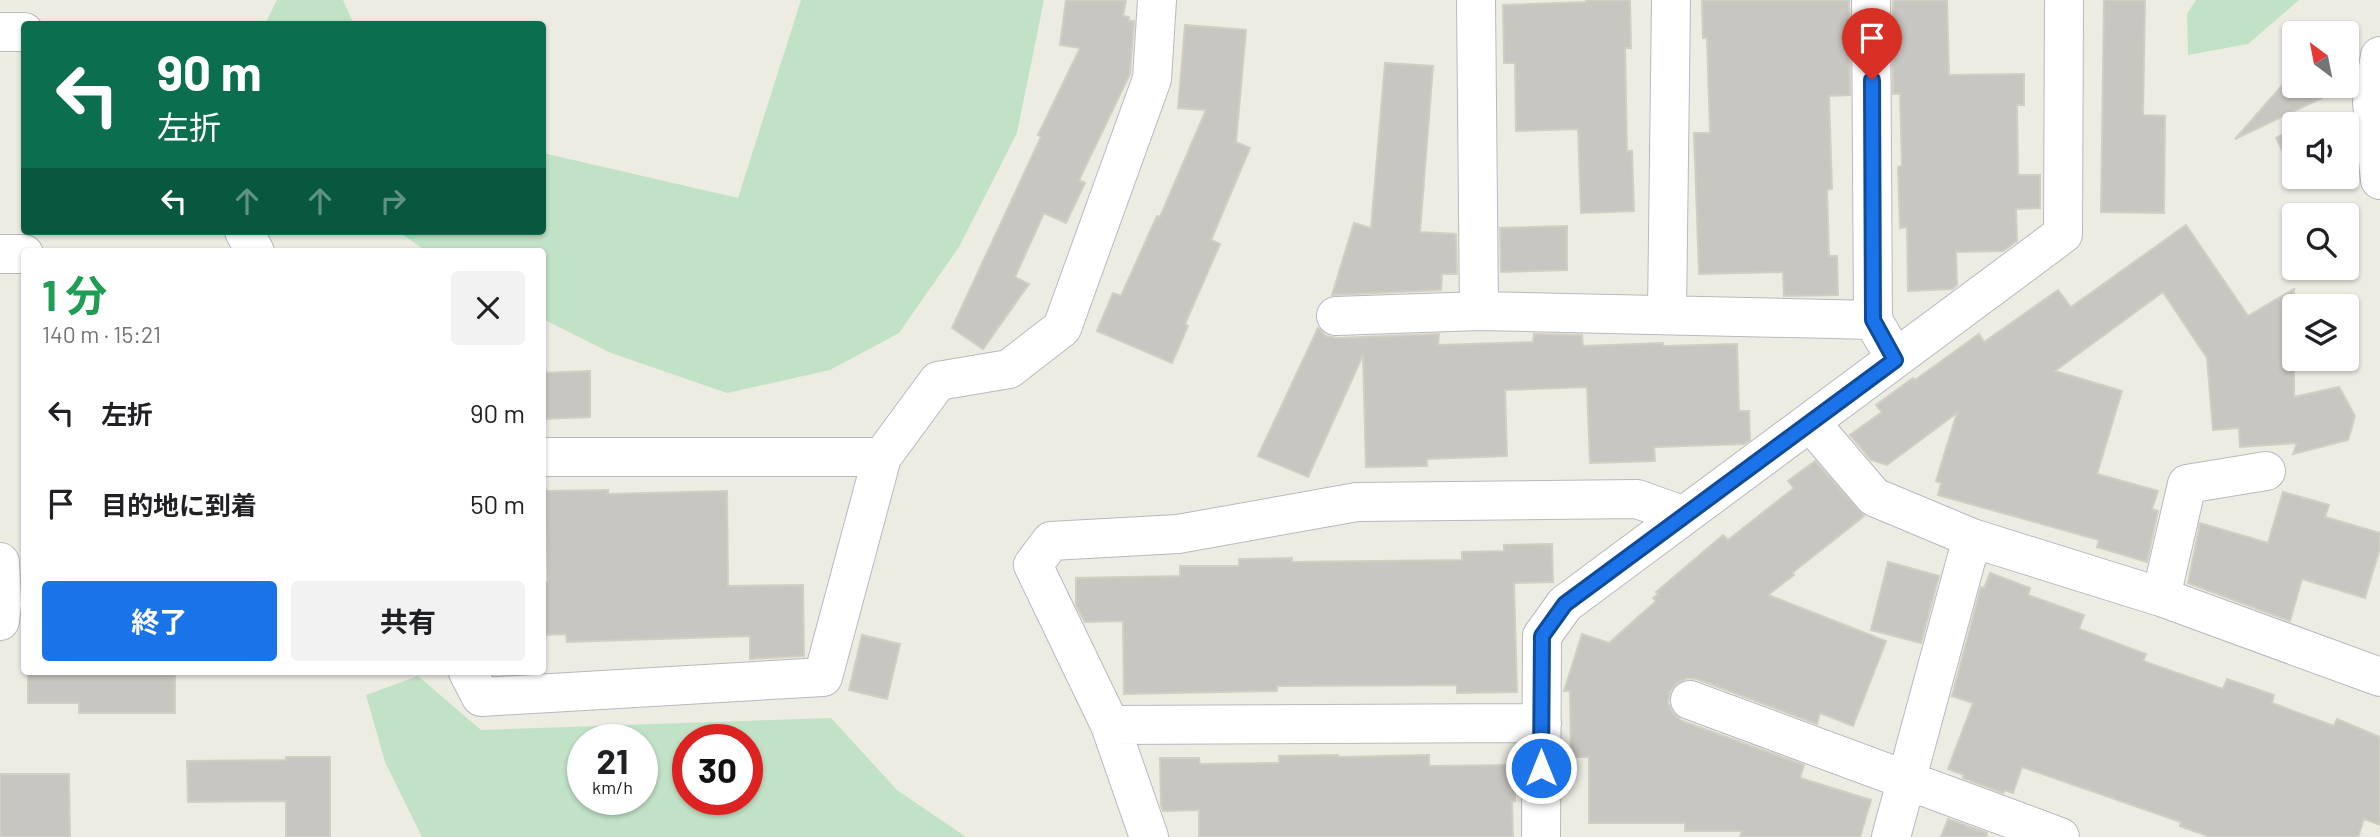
<!DOCTYPE html>
<html lang="ja">
<meta charset="utf-8">
<style>
:root{--surface:#fff;--page:#f2f2f2;--text:#202124;--muted:#757577;--accent:#1a73e8}
body{margin:0;font-family:Barlow,"Noto Sans JP",sans-serif;background:var(--page);color:var(--text);height:100vh;display:flex;flex-direction:column;font-size:26px;white-space:nowrap}
*{box-sizing:border-box;margin:0}
p{font-size:23px;color:var(--muted)}
.icon{flex:none;width:38px;height:38px;fill:none;stroke:currentColor;stroke-width:2;stroke-linecap:round;stroke-linejoin:round}
.map{position:relative;flex:1;overflow:hidden}
.details{position:absolute;left:21px;top:248px;width:525px;height:427px;display:flex;flex-direction:column;background:var(--surface);border-radius:7px;box-shadow:0 2px 5px #0004}
.details>*{flex:none}
.banner{position:absolute;left:21px;top:21px;width:525px;height:214px;border-radius:7px;box-shadow:0 2px 5px #0004;background:#0b6e4f;color:#fff;overflow:hidden}
.needle{width:46px;rotate:328deg}
.fabs{position:absolute;left:2282px;top:21px;display:grid;gap:14px}
.fabs a{display:grid;place-items:center;width:77px;height:77px;border-radius:7px;background:var(--surface);box-shadow:0 2px 5px #0004;font-size:35px}
.speed{position:absolute;left:567px;top:724px;display:flex;gap:14px;font-size:35px;font-weight:700;text-align:center}
.speed>*{display:grid;place-content:center;width:91px;height:91px;border-radius:50%;background:var(--surface);box-shadow:0 2px 5px #0004;line-height:1}
.speed small{font-size:18px;font-weight:400}
.speed .limit{border:10px solid #d22;background:#fff;color:#111}
.pin{position:absolute;display:grid;place-items:center;width:60px;height:60px;color:#fff;margin:-72px -30px;border-radius:50% 50% 50% 0;rotate:-45deg;box-shadow:0 0 7px #0007}
.pin .icon{rotate:45deg}
.me{position:absolute;width:77px;margin:-38px;rotate:0deg;stroke-linejoin:round;filter:drop-shadow(0 0 5px #0008)}
.turn{display:flex;align-items:center;gap:24px;height:147px;padding:0 21px;font-size:32px}
.turn .icon{width:91px;height:91px;stroke-width:2.5}
.turn b{display:block;font-size:49px;line-height:60px}
.lanes{display:flex;align-items:center;height:66px;padding:0 21px;background:#0003;justify-content:center;gap:35px;direction:ltr}
.lanes .off{opacity:.35}
.round{display:grid;place-items:center;flex:none;width:74px;height:74px;border-radius:7px;background:var(--page)}
.headline{display:flex;align-items:center;justify-content:space-between;height:119px;padding:0 21px}
h1{font-size:42px;font-weight:700;line-height:52px;color:#1e9e55}
.primary-button{display:flex;gap:14px;margin-top:auto;padding:14px 21px}
.primary-button a{flex:1;height:80px;border-radius:7px;background:var(--accent);color:#fff;font-size:28px;font-weight:700;line-height:80px;text-align:center}
.primary-button a+a{background:var(--page);color:var(--text)}
ul{padding:0;list-style:none}
li{display:flex;align-items:center;gap:21px;height:91px;padding:0 21px}
li div{flex:1}
li b{display:block;font-size:26px}
li em{font-style:normal}
.map>svg:first-child{display:block}
</style>
<div class="map">
<svg width="2380" height="837" viewBox="0 0 2380 837">
<rect width="100%" height="100%" fill="#edece3"/>
<path fill="#c1e2c6" fill-rule="evenodd" d="M 277,0 L 343,0 L 354,24 L 265,24 Z
M 801,0 L 1044,0 L 1017,133 L 959,247 L 899,333 L 830,370 L 727,393 L 611,353 L 543,319 L 542,252 L 427,252 L 398,231 L 542,231 L 543,153 L 738,198 Z
M 2196,0 L 2299,0 L 2248,44 L 2188,55 L 2187,14 Z
M 418,676 L 481,730 L 831,718 L 897,790 L 966,837 L 422,837 L 385,762 L 366,695 ZM 583,740 L 642,740 L 642,800 L 583,800 ZM 688,740 L 747,740 L 747,800 L 688,800 Z"/>
<path fill="#c8c6c0" stroke="#d1cec2" stroke-width="2" d="M 1066,0 L 1126,0 L 1123,16 L 1129,17 L 1129,21 L 1134,21 L 1130,74 L 1079,180 L 1085,183 L 1066,223 L 1044,213 L 1015,277 L 1029,284 L 983,349 L 952,328 L 1041,137 L 1038,135 L 1080,48 L 1060,45 Z
M 1586,0 L 1630,0 L 1631,48 L 1625,48 L 1627,151 L 1632,151 L 1634,211 L 1581,213 L 1578,129 L 1516,131 L 1515,63 L 1504,63 L 1503,5 L 1586,2 Z
M 1702,0 L 1849,0 L 1850,95 L 1829,96 L 1832,189 L 1827,190 L 1829,256 L 1837,256 L 1838,295 L 1784,296 L 1783,272 L 1699,274 L 1694,133 L 1710,133 L 1707,38 L 1703,38 Z
M 1893,0 L 1947,0 L 1949,75 L 2024,74 L 2024,105 L 2017,105 L 2018,175 L 2040,175 L 2040,208 L 2016,209 L 2017,241 L 2003,251 L 1956,252 L 1957,285 L 1952,289 L 1908,291 L 1907,227 L 1900,228 L 1898,167 L 1902,166 L 1900,94 L 1893,94 Z
M 2104,0 L 2145,0 L 2143,115 L 2165,116 L 2164,213 L 2101,212 Z
M 1185,25 L 1246,30 L 1236,142 L 1250,148 L 1211,240 L 1220,244 L 1185,324 L 1188,326 L 1172,363 L 1097,331 L 1113,293 L 1121,296 L 1157,216 L 1160,217 L 1206,110 L 1178,108 Z
M 1385,63 L 1433,66 L 1420,232 L 1456,234 L 1457,274 L 1442,274 L 1441,290 L 1332,295 L 1354,223 L 1371,228 Z
M 2294,72 L 2294,86 L 2347,86 L 2235,139 Z
M 2294,128 L 2294,174 L 2276,138 Z
M 2186,225 L 2248,316 L 2294,289 L 2294,397 L 2339,387 L 2355,416 L 2348,440 L 2293,454 L 2297,443 L 2240,447 L 2239,428 L 2213,430 L 2207,358 L 2163,292 L 2055,371 L 2122,391 L 2097,474 L 2158,491 L 2152,509 L 2158,511 L 2147,562 L 2097,547 L 2099,540 L 1938,495 L 1941,483 L 1936,481 L 1957,413 L 1887,465 L 1871,460 L 1850,435 L 1882,412 L 1876,405 L 1913,378 L 1915,380 L 1979,334 L 1984,342 L 2058,290 L 2071,307 Z
M 1567,226 L 1567,270 L 1501,272 L 1500,228 Z
M 1318,328 L 1326,336 L 1337,338 L 1439,334 L 1438,345 L 1533,342 L 1534,334 L 1582,335 L 1583,346 L 1663,343 L 1663,346 L 1737,344 L 1739,411 L 1749,411 L 1750,440 L 1744,444 L 1654,447 L 1655,461 L 1590,463 L 1587,387 L 1505,390 L 1507,456 L 1427,459 L 1427,466 L 1366,467 L 1363,355 L 1308,477 L 1258,456 Z
M 590,371 L 590,417 L 542,419 L 542,373 Z
M 1815,461 L 1864,516 L 1792,573 L 1794,575 L 1768,595 L 1886,641 L 1853,726 L 1820,713 L 1817,724 L 1697,679 L 1687,678 L 1677,683 L 1670,692 L 1668,703 L 1673,713 L 1682,721 L 1804,765 L 1800,778 L 1871,800 L 1860,837 L 1740,837 L 1742,831 L 1685,831 L 1685,823 L 1589,823 L 1589,757 L 1571,757 L 1570,691 L 1564,691 L 1582,634 L 1609,643 L 1656,601 L 1653,598 L 1658,594 L 1656,592 L 1723,535 L 1728,540 L 1794,488 L 1788,481 Z
M 608,490 L 608,494 L 727,491 L 728,586 L 803,585 L 804,656 L 750,659 L 750,636 L 567,642 L 566,634 L 542,635 L 542,582 L 548,582 L 546,491 Z
M 2283,492 L 2329,505 L 2325,517 L 2380,533 L 2380,548 L 2365,598 L 2302,579 L 2290,621 L 2188,583 L 2200,523 L 2268,543 Z
M 1552,544 L 1553,582 L 1514,583 L 1517,692 L 1457,693 L 1457,685 L 1277,686 L 1277,691 L 1124,694 L 1123,621 L 1085,622 L 1076,605 L 1076,578 L 1180,576 L 1180,566 L 1239,566 L 1239,559 L 1292,558 L 1292,562 L 1462,560 L 1462,552 L 1504,551 L 1504,545 Z
M 1888,562 L 1939,576 L 1921,643 L 1871,630 Z
M 1990,573 L 2030,588 L 2028,595 L 2084,615 L 2079,629 L 2146,654 L 2143,661 L 2223,689 L 2227,679 L 2274,695 L 2272,703 L 2334,726 L 2337,719 L 2380,737 L 2380,825 L 2364,819 L 2358,837 L 2210,837 L 2180,826 L 2181,822 L 2022,767 L 2013,793 L 2005,790 L 2003,793 L 1963,778 L 1964,775 L 1948,769 L 1973,703 L 1952,696 L 1981,587 L 1984,588 Z
M 862,635 L 900,644 L 887,699 L 849,690 Z
M 28,672 L 175,672 L 175,713 L 79,713 L 79,703 L 28,703 Z
M 1338,755 L 1338,757 L 1429,755 L 1429,766 L 1515,765 L 1515,801 L 1512,801 L 1513,837 L 1199,837 L 1199,810 L 1163,811 L 1161,805 L 1160,758 L 1199,758 L 1200,764 L 1279,763 L 1279,756 Z
M 286,757 L 330,757 L 330,837 L 286,837 L 286,801 L 188,802 L 187,761 L 286,760 Z
M 0,774 L 69,774 L 70,837 L 0,837 Z
M 1948,819 L 1987,833 L 1986,837 L 1941,837 Z"/>
<g fill="none" stroke-linecap="round" stroke-linejoin="round">
<defs>
<path id="minor" d="M 1476,0 L 1479,311 L 1873,320
M 1871,0 L 1873,320 L 1885,341
M 0,32 L 24,32
M 2380,56 L 2372,102 L 2380,180
M 244,231 L 255,252
M 0,254 L 24,254
M 1667,314 L 1671,0
M 1336,316 L 1479,311
M 1810,422 L 1874,497 L 1972,538 L 2161,597 L 2380,677
M 542,457 L 882,457
M 0,562 L 2,604 L 0,621
M 2161,597 L 2187,484 L 2266,471
M 468,672 L 481,697 L 823,677 L 882,457 L 938,381 L 1009,369 L 1062,328 L 1152,79 L 1157,0
M 1690,700 L 2060,837
M 1110,725 L 1542,723
M 1149,837 L 1110,725 L 1033,565 L 1051,541 L 1178,534 L 1357,502 L 1637,499 L 1682,515
M 1541,837 L 1542,636 L 1565,604 L 2063,234 L 2064,0
M 1891,837 L 1972,538"/>
</defs>
<use href="#minor" stroke="#b8b9be" stroke-width="40"/>
<use href="#minor" stroke="#fff" stroke-width="38"/>
</g>
<g fill="none" stroke-linecap="round" stroke-linejoin="round">
<defs>
<path id="route" d="M 1541,768 L 1542,636 L 1565,604 L 1895,360 L 1873,320 L 1872,80"/>
</defs>
<use href="#route" stroke="#114b97" stroke-width="18"/>
<use href="#route" stroke="#1a73e8" stroke-width="12"/>
</g>
</svg>
<div class="fabs">
<a><svg class="needle" viewBox="-14 -14 28 28"><path d="M0-13l5 13h-10z" fill="#e53935"/><path d="M0 13l5-13h-10z" fill="#757577"/></svg></a>
<a><svg class="icon" aria-label="sound" viewBox="0 0 24 24"><path d="M4 9h4l5-4v14l-5-4H4zM17 9q2 3 0 6"/></svg></a>
<a><svg class="icon" aria-label="search" viewBox="0 0 24 24"><circle cx="10" cy="10" r="6"/><path d="M15 15l6 6"/></svg></a>
<a><svg class="icon" aria-label="layers" viewBox="0 0 24 24"><path d="M12 4l9 5-9 5-9-5zM3 14l9 5 9-5"/></svg></a>
</div>
<div class="speed"><div>21<small>km/h</small></div><div class="limit">30</div></div>
<div class="pin" style="left:1872px;top:80px;background:#d93025"><svg class="icon" aria-label="arrive" viewBox="0 0 24 24"><path d="M6 21V4h12l-3 4 3 4H6"/></svg></div>
<svg class="me" style="left:1541px;top:768px" viewBox="-20 -20 40 40"><circle r="17" fill="#1a73e8" stroke="#fff" stroke-width="3"/><path d="M0-11L8 9 0 5-8 9z" fill="#fff"/></svg>
<div class="banner">
<div class="turn"><svg class="icon" aria-label="left" viewBox="0 0 24 24"><path d="M17 20v-9H6M10 6l-5 5 5 5"/></svg><div><b>90 m</b>左折</div></div>
<div class="lanes"><svg class="icon" aria-label="left" viewBox="0 0 24 24"><path d="M17 20v-9H6M10 6l-5 5 5 5"/></svg><svg class="icon off" aria-label="ahead" viewBox="0 0 24 24"><path d="M12 20V5M6 11l6-6 6 6"/></svg><svg class="icon off" aria-label="ahead" viewBox="0 0 24 24"><path d="M12 20V5M6 11l6-6 6 6"/></svg><svg class="icon off" aria-label="right" viewBox="0 0 24 24"><path d="M7 20v-9h11M14 6l5 5-5 5"/></svg></div>
</div>
<section class="details">
<div class="headline"><div><h1>1 分</h1><p>140 m · 15:21</p></div><a class="round"><svg class="icon" aria-label="close" viewBox="0 0 24 24"><path d="M6 6l12 12M18 6L6 18"/></svg></a></div>
<ul>
<li><svg class="icon" aria-label="left" viewBox="0 0 24 24"><path d="M17 20v-9H6M10 6l-5 5 5 5"/></svg><div><b>左折</b></div><em>90 m</em></li>
<li><svg class="icon" aria-label="arrive" viewBox="0 0 24 24"><path d="M6 21V4h12l-3 4 3 4H6"/></svg><div><b>目的地に到着</b></div><em>50 m</em></li>
</ul>
<div class="primary-button"><a>終了</a><a>共有</a></div>
</section>
</div>
